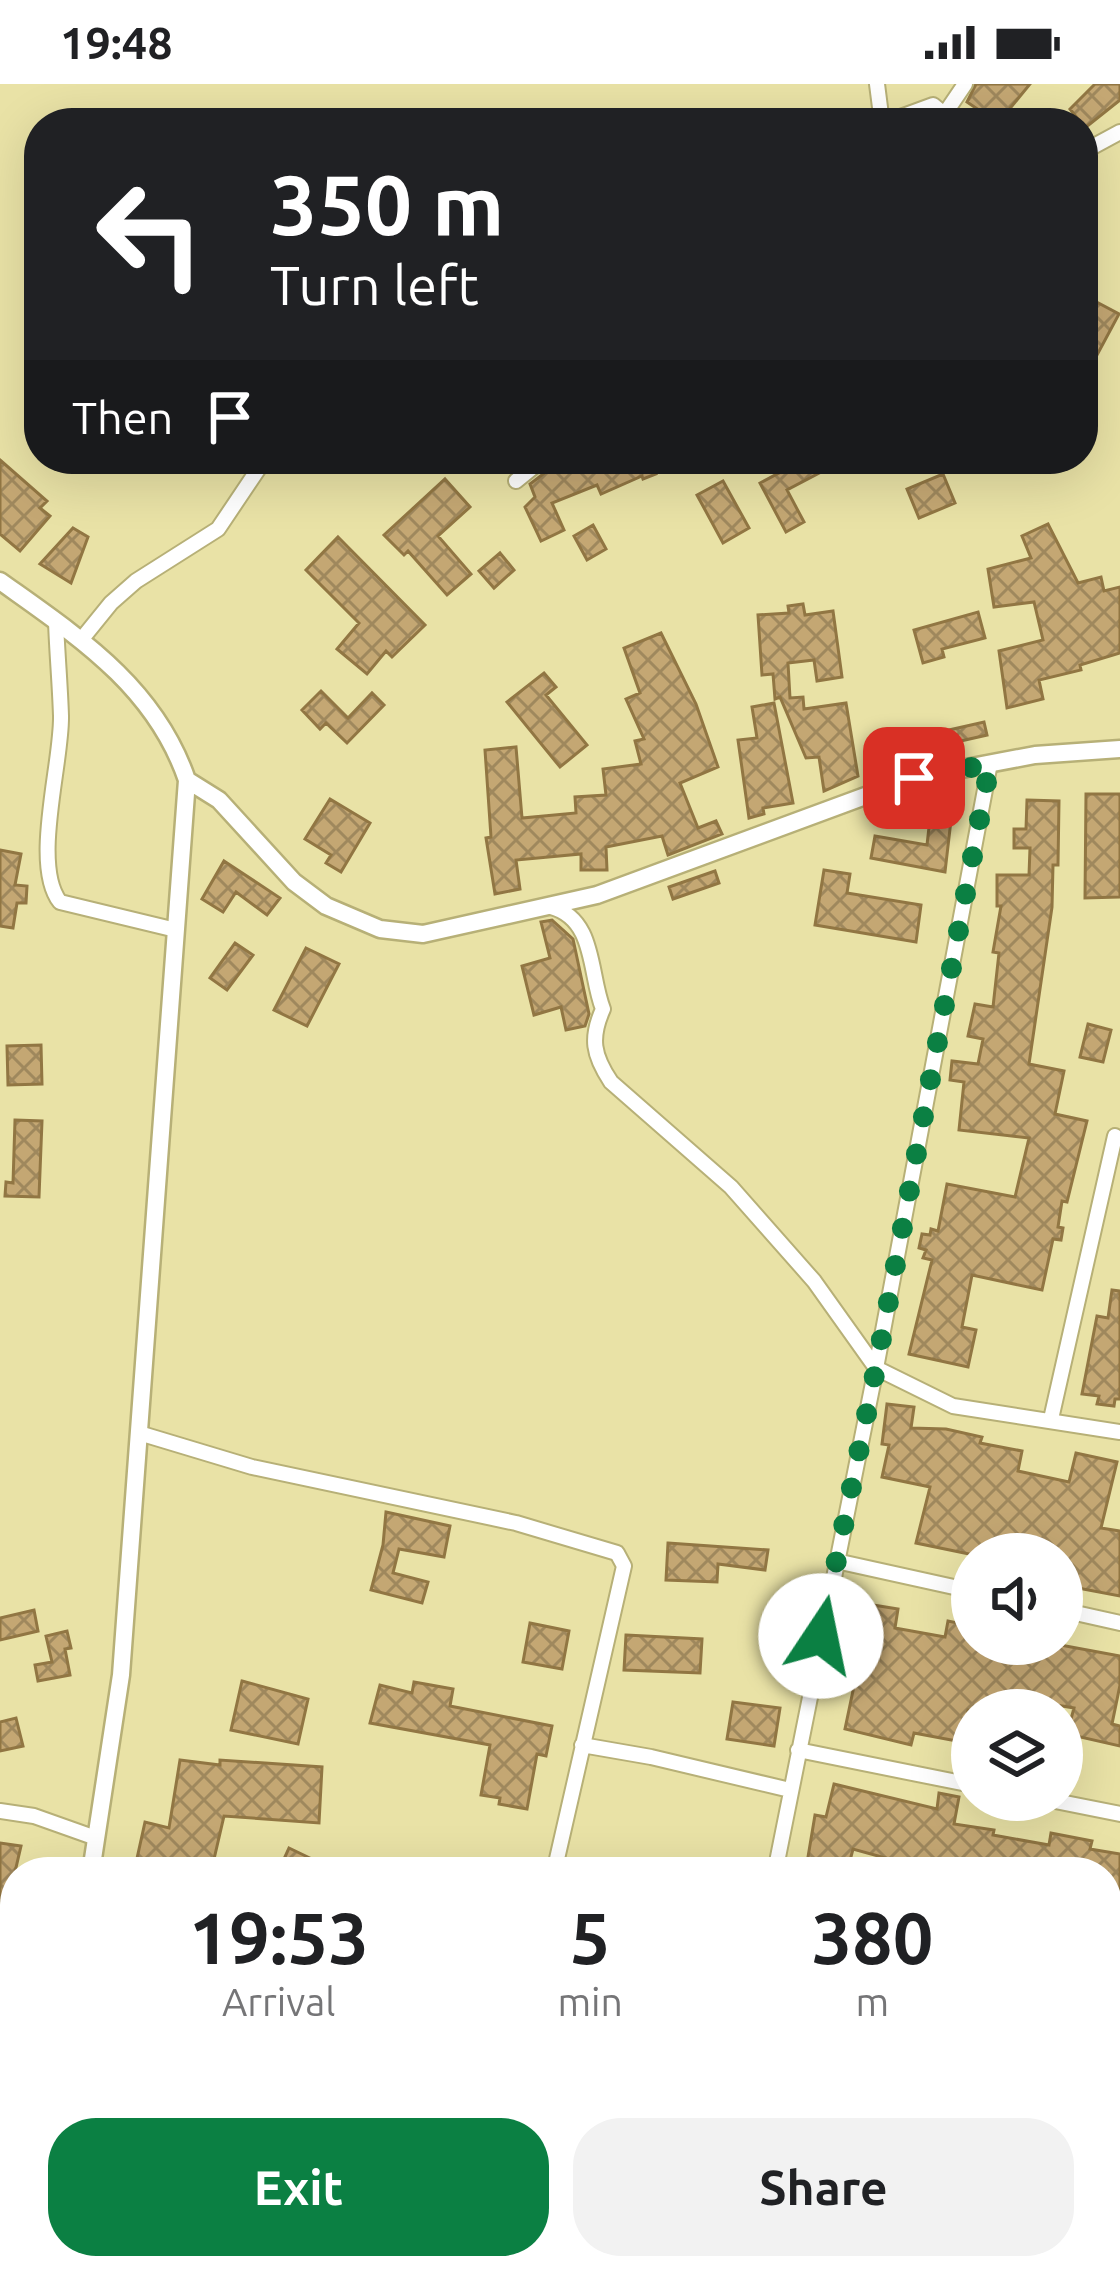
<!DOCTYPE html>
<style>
:root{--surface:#fff;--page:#f2f2f2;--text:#202124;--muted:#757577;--accent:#0b8043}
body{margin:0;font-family:Ubuntu,sans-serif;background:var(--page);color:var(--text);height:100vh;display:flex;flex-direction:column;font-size:45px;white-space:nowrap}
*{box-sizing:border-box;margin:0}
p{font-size:39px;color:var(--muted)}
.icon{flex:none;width:66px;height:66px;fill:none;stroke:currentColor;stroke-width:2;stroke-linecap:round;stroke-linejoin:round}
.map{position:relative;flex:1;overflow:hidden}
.sheet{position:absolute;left:0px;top:1773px;width:1122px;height:423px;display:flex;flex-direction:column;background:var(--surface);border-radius:48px 48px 0 0;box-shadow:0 12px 48px #0002}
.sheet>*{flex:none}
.top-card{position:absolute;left:24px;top:24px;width:1074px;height:366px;border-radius:48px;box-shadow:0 12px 48px #0002;background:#202124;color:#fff;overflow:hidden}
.fabs{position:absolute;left:951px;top:1449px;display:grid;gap:24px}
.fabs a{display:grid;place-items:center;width:132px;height:132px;border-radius:50%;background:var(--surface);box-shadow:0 12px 48px #0002;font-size:60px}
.pin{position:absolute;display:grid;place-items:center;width:102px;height:102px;color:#fff;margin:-51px;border-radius:24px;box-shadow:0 6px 18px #0006}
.me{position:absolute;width:132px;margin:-66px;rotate:11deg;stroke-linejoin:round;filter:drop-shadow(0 0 9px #0008)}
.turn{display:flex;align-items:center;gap:42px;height:252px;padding:0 48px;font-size:54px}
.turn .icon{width:156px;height:156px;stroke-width:2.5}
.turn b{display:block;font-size:84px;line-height:102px}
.then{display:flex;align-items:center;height:114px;padding:0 48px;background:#0003;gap:24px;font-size:45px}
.eta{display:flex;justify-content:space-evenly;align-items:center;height:204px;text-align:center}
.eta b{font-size:72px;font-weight:700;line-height:84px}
.action{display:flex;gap:24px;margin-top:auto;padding:24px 48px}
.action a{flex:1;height:138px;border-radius:48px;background:var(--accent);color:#fff;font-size:48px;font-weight:700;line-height:138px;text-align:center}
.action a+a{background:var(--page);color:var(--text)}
.status{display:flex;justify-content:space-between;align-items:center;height:84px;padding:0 60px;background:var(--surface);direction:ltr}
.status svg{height:33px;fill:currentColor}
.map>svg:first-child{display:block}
</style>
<div class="status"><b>19:48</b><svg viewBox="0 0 49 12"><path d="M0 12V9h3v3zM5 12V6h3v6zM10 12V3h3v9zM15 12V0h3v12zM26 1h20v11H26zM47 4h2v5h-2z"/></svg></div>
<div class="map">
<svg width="1120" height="2194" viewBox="0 0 1120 2194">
<defs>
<pattern id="building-cross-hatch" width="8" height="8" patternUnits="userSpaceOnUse" patternTransform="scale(3)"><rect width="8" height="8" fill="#c4a773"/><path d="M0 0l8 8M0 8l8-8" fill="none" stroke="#9f885d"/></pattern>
</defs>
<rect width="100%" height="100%" fill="#e9e2a6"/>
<path fill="url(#building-cross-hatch)" stroke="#917643" stroke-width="3" d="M 976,0 L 1030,0 L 998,39 L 967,18 Z
M 1095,0 L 1120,0 L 1120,16 L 1085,44 L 1070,25 Z
M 1089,214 L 1119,230 L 1097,271 L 1083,264 L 1083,226 Z
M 581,375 L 650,375 L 656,390 L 643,395 L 642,392 L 601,410 L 597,401 L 552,419 L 564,446 L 541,457 L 525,423 L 535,413 L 530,400 L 547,387 Z
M 786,375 L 846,375 L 787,406 L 804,438 L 786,448 L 760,399 L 790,383 Z
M 0,376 L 47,417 L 40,424 L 50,432 L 20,467 L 0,450 Z
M 943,390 L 955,419 L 919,434 L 907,405 Z
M 445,395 L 470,423 L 438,452 L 471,490 L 447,511 L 408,467 L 404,471 L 384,451 Z
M 723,397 L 749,444 L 723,459 L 697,411 Z
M 1048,440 L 1078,499 L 1101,493 L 1104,507 L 1120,503 L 1120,569 L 1080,581 L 1081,586 L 1039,596 L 1043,615 L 1007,624 L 999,567 L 1043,556 L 1034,518 L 994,523 L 988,485 L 1031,474 L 1022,452 Z
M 593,441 L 606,465 L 587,476 L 574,452 Z
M 73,444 L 88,453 L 71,499 L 40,480 Z
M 338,453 L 425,541 L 392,573 L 386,567 L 367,590 L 337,565 L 359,539 L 306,486 Z
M 500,469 L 514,486 L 494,504 L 479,487 Z
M 803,520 L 805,531 L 833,527 L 842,593 L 817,597 L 814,576 L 788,579 L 790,614 L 803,613 L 804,625 L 846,619 L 858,692 L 824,707 L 819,673 L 806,674 L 780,613 L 775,615 L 773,590 L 762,591 L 758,531 L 789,529 L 788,522 Z
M 978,528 L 985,554 L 942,565 L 944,573 L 923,579 L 914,546 Z
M 661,549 L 696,620 L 718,683 L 680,699 L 698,744 L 716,737 L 722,750 L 668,771 L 662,752 L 606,763 L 607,786 L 581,786 L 581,770 L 516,776 L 520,805 L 495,810 L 486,754 L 491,753 L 485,666 L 516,663 L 522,734 L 576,729 L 575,713 L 606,711 L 603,685 L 641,680 L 635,657 L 644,655 L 626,615 L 640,609 L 624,564 Z
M 544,589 L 556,603 L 546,611 L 587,661 L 560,683 L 507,618 Z
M 321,607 L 348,634 L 372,609 L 384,621 L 347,659 L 326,639 L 320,645 L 302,626 Z
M 774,619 L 793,719 L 763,724 L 764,730 L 749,734 L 738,656 L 757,654 L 752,623 Z
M 984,638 L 987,651 L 930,664 L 927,651 Z
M 1086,710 L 1120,710 L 1120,813 L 1085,814 Z
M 330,715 L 370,739 L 341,788 L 326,779 L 331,771 L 305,755 Z
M 1027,716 L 1059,717 L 1058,781 L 1053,781 L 1052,823 L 1029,980 L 1064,987 L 1055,1030 L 1087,1037 L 1067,1118 L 1062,1117 L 1058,1143 L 1063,1144 L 1061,1156 L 1053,1155 L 1042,1206 L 972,1191 L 962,1243 L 976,1246 L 968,1283 L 909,1270 L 932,1176 L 923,1174 L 926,1166 L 919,1164 L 922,1150 L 930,1151 L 931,1145 L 938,1147 L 947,1100 L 1015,1113 L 1029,1054 L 959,1046 L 964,998 L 950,996 L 952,977 L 978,980 L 983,955 L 968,952 L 975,920 L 993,923 L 999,869 L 993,868 L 1001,822 L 997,822 L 997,791 L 1029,791 L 1030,764 L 1014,764 L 1014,745 L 1026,745 Z
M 932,717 L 953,719 L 945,788 L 871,774 L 875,752 L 927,761 Z
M 0,766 L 21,770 L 15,801 L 27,802 L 26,819 L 17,819 L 13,844 L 0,842 Z
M 224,777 L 280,814 L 267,831 L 236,808 L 223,828 L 202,815 Z
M 824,786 L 850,790 L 847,809 L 921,821 L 916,858 L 815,841 Z
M 715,787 L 719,799 L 673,815 L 669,803 Z
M 552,836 L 573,855 L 589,930 L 585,942 L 566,946 L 561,923 L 534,931 L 522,882 L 550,874 L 541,838 Z
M 235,859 L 253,871 L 227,906 L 210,894 Z
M 306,864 L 339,880 L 307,942 L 274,926 Z
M 1088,940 L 1111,946 L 1103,978 L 1080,973 Z
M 41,961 L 42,1000 L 8,1001 L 7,962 Z
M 15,1036 L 42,1037 L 39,1113 L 5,1112 L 6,1098 L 13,1099 Z
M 1112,1206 L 1120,1207 L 1120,1315 L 1115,1315 L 1114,1322 L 1097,1320 L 1099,1312 L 1082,1310 L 1097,1232 L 1108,1234 Z
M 887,1320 L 914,1323 L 911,1344 L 946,1345 L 982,1353 L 980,1359 L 1022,1367 L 1018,1387 L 1069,1398 L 1076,1369 L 1117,1378 L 1101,1444 L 1120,1447 L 1120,1512 L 1062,1501 L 1062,1470 L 969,1470 L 916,1459 L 930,1403 L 882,1393 L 889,1361 L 882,1360 Z
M 386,1428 L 450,1442 L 444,1473 L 399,1465 L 393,1489 L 428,1498 L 422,1519 L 371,1506 L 383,1461 Z
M 668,1459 L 768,1466 L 765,1486 L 718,1480 L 717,1498 L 666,1496 Z
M 861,1519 L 898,1525 L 895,1544 L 945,1553 L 948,1537 L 972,1542 L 972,1560 L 1055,1560 L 1120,1572 L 1120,1601 L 1112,1640 L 1120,1642 L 1120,1662 L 1067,1650 L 1074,1624 L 1026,1616 L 1024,1626 L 968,1626 L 962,1658 L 914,1649 L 911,1661 L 845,1645 L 859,1578 L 852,1577 Z
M 34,1526 L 38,1547 L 0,1556 L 0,1534 Z
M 530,1539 L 569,1547 L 562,1585 L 523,1578 Z
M 67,1547 L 71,1564 L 65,1565 L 70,1591 L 38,1597 L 35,1581 L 52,1578 L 46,1552 Z
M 626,1551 L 702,1555 L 700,1589 L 624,1586 Z
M 242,1597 L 308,1615 L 298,1660 L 231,1646 Z
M 414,1598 L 453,1605 L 450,1622 L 552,1642 L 546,1672 L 537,1670 L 527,1725 L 499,1720 L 500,1714 L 481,1711 L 490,1661 L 370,1639 L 380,1601 L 412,1609 Z
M 733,1618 L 780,1624 L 774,1662 L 727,1655 Z
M 16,1634 L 23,1662 L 0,1667 L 0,1638 Z
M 180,1676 L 220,1681 L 220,1676 L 322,1683 L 319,1739 L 224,1732 L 211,1788 L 134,1788 L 145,1738 L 169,1744 Z
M 834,1700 L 937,1725 L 939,1709 L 959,1713 L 954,1740 L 994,1746 L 993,1751 L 1049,1761 L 1051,1749 L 1092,1757 L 1090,1765 L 1120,1770 L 1120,1820 L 1107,1818 L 1107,1788 L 1043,1788 L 989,1776 L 987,1788 L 948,1788 L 949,1782 L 889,1775 L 853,1765 L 847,1788 L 830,1788 L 831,1783 L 807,1779 L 815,1731 L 826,1733 Z
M 0,1759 L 21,1762 L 15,1788 L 15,1820 L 0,1817 Z
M 289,1764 L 339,1788 L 278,1788 Z
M 0,1840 L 15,1843 L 15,1885 L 0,1883 Z
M 1120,2009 L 1120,2111 L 1107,2100 L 1107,2027 Z
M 131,2181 L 198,2181 L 197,2194 L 129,2194 Z
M 222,2181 L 433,2181 L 427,2194 L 222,2194 Z
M 486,2181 L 570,2181 L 604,2186 L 603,2194 L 484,2194 Z
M 892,2181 L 956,2181 L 972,2194 L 890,2194 Z"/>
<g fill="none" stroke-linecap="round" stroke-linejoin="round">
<defs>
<path id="minor" d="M 877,0 L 882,39
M 946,28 L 965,0
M 884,39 L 933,21 L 955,39
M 1083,68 L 1120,48
M 516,397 L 543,375
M 56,537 C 57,568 60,600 61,632 C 62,679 31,781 60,818 L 176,846
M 81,556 L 111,519 L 136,497 L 218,445 L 265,375
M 551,823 C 596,835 589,890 603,925 C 590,954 593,971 611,998 L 731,1103 L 814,1197 L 876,1284 L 953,1322 L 1120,1348
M 1051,1335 L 1115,1052
M 139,1349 L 252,1383 L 516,1439 L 617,1469 L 624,1482 L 554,1788
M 836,1477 L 972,1507
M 1062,1526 L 1120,1539
M 582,1661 L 651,1673 L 790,1706
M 798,1666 L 972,1701
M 1050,1716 L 1120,1730
M 0,1727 L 34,1732 L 96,1754
M 775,1788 L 876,1284 L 990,679
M 0,1828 L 15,1832
M 1107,1916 L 1120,1921
M 0,1946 L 15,1942
M 686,2181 L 750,2194
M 467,2194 L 472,2181"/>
<path id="tertiary" d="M 0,497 C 77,552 155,602 187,696 L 121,1591 L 91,1788
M 187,696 L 219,716 L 294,798 L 326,822 L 380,845 L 423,850 L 597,811 L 914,694 L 1035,671 L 1120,665
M 33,2194 L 35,2181"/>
</defs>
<use href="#minor" stroke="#b7b077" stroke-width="18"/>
<use href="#tertiary" stroke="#b7b077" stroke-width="21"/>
<use href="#minor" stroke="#fff" stroke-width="14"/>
<use href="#tertiary" stroke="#fff" stroke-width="16"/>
</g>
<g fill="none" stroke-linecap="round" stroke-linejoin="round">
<path stroke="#0b8043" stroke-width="21" stroke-dasharray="0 37.8" d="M 821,1552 L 876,1284 L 990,680 L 914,694"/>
</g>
</svg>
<div class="fabs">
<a><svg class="icon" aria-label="sound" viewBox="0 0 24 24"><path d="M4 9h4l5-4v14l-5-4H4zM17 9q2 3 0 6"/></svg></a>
<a><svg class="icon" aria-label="layers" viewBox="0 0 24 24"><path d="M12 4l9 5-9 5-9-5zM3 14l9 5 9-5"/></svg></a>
</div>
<div class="pin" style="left:914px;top:694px;background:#d93025"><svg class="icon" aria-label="arrive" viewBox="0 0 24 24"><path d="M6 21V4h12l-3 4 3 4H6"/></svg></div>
<svg class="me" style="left:821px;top:1552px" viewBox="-20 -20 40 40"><circle r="19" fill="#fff"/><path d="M0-13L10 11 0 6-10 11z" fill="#0b8043"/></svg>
<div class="top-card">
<div class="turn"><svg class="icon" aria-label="left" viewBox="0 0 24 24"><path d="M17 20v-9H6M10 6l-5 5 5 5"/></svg><div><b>350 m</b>Turn left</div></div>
<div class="then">Then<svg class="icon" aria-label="arrive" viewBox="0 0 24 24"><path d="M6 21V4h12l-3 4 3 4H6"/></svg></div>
</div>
<section class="sheet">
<div class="eta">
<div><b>19:53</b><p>Arrival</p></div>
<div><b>5</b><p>min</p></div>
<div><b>380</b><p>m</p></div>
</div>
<div class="action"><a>Exit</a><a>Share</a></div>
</section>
</div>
